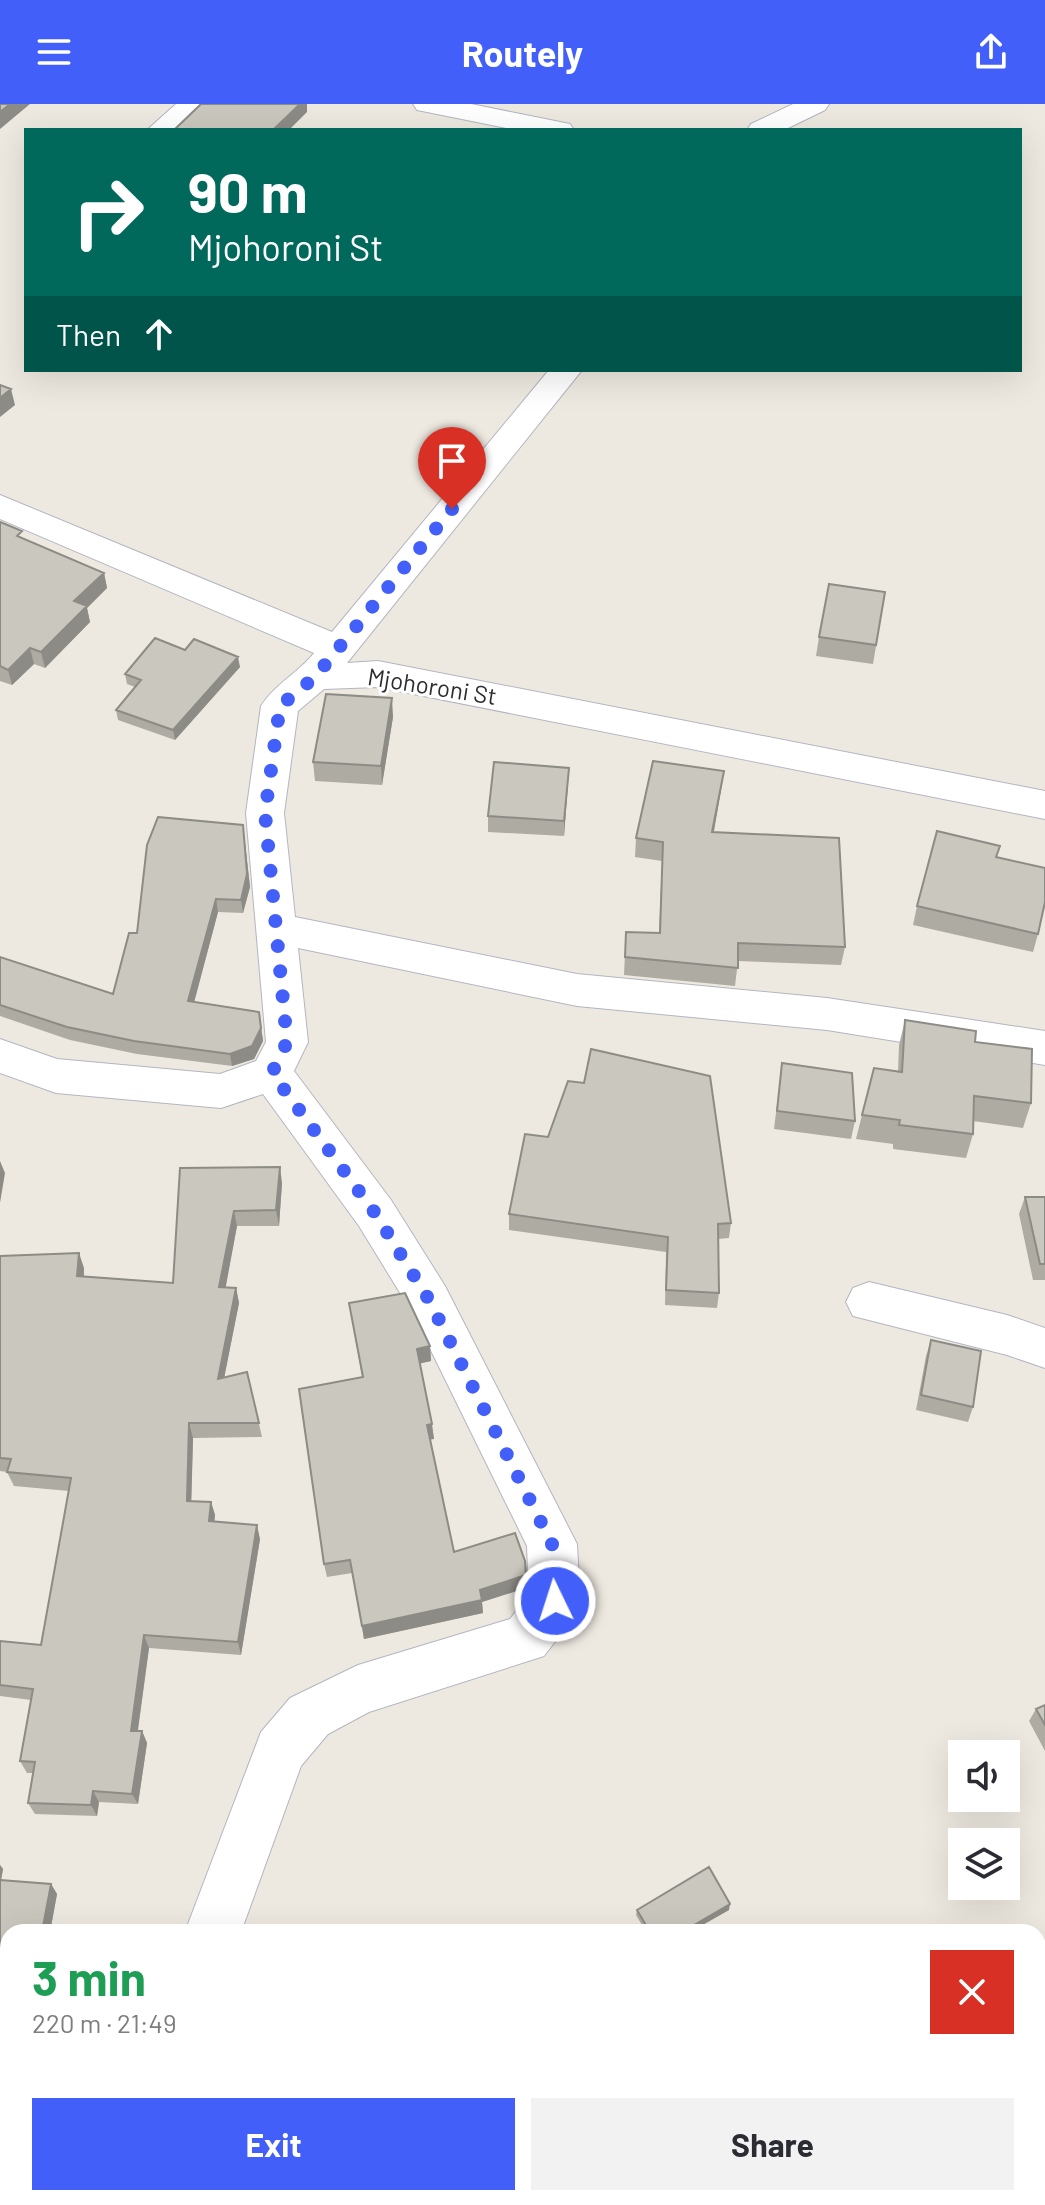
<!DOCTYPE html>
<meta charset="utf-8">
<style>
:root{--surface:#fff;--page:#f2f2f3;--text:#2b2b33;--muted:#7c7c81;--accent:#4260f9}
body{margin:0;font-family:Barlow,sans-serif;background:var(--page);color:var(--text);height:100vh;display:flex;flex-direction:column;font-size:30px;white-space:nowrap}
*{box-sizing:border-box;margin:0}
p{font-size:26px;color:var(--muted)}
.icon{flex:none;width:44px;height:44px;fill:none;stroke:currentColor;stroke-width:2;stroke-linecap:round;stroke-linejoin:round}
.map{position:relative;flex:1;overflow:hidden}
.panel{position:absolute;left:0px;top:1820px;width:1046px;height:282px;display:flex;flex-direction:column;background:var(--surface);border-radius:24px 24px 0 0;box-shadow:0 8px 32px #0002}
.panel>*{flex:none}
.guide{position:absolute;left:24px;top:24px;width:998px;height:244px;border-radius:0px;box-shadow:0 8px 32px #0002;background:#00695c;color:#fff;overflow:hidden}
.fabs{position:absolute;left:948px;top:1636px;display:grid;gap:16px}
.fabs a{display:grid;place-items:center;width:72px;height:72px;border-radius:0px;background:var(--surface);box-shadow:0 8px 32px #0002;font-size:40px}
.pin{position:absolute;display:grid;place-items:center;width:68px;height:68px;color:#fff;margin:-82px -34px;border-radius:50% 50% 50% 0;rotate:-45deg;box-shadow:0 0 8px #0007}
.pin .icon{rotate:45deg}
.me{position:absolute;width:88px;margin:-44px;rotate:356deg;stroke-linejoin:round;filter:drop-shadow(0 0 6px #0008)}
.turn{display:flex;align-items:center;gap:28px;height:168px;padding:0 32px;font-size:36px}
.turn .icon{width:104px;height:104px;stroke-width:2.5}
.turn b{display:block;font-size:56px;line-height:68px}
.then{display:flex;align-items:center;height:76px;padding:0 32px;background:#0003;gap:16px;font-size:30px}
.round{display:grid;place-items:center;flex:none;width:84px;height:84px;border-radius:0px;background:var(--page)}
.headline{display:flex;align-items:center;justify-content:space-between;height:136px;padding:0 32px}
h1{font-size:48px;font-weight:700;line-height:60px;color:#1e9e55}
.primary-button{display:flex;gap:16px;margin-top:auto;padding:16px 32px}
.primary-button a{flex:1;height:92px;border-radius:0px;background:var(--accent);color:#fff;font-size:32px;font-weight:700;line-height:92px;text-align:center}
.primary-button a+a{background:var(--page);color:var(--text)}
header{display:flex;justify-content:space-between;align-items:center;height:104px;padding:0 32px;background:var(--accent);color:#fff;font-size:36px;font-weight:700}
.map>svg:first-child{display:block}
</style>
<header><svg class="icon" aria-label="menu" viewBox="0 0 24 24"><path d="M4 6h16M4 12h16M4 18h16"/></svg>Routely<svg class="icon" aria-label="share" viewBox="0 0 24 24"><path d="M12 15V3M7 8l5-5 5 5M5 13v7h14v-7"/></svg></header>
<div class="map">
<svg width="1045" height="2101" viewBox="0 0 1045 2101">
<rect width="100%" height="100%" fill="#eee9e0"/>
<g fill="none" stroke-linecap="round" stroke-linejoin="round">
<defs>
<path id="minor" d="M 176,0 L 208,0 L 179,26 L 147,26 Z
M 413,0 L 471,0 L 570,20 L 574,26 L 516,26 L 417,6 Z
M 793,0 L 829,0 L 825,6 L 784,26 L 747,26 L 751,20 Z
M 549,266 L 582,266 L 347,559 L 378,557 L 1045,687 L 1045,715 L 378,583 L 324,585 L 298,607 L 284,709 L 295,813 L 577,870 L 827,894 L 1045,927 L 1045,961 L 827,926 L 577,902 L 298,844 L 308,938 L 294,967 L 391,1096 L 445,1182 L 577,1440 L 580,1497 L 573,1514 L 544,1552 L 369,1608 L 328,1630 L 301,1662 L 241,1828 L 185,1828 L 261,1628 L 290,1594 L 358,1561 L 510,1515 L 529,1490 L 527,1442 L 413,1210 L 359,1122 L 263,990 L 221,1004 L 56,989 L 0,969 L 0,935 L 57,955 L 220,970 L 256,957 L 266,938 L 246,709 L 261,602 C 274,581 299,568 314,549 L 0,415 L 0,391 L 332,528 Z
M 869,1178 L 1007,1211 L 1045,1224 L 1045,1264 L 1007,1251 L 853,1212 L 846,1198 L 853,1184 Z
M 1045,1891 L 1045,1949 L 1038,1952 L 1038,1894 Z
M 8,2037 L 8,2094 L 21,2094 L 0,2101 L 0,2041 Z
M 538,2094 L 614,2094 L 611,2101 L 535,2101 Z"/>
</defs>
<use href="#minor" stroke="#b3b6c0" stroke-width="2"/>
<use href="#minor" fill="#fff" fill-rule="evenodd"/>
</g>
<path fill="#aeaba3" d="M 0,418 L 24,435 L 104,469 L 107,484 L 87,504 L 90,518 L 45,564 L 34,560 L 12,581 L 0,577 Z
M 885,488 L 873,560 L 816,552 L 819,533 Z
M 185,546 L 240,563 L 175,636 L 118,616 L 116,606 L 135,583 L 127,580 L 125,570 Z
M 393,613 L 382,681 L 315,677 L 313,658 Z
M 569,664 L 564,732 L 488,728 L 488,712 Z
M 721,686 L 714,728 L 845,843 L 841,861 L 738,857 L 735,882 L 624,871 L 626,828 L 659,829 L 662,757 L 635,753 L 636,734 Z
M 243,721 L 250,783 L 243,809 L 218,808 L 194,898 L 259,908 L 263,937 L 254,955 L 232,962 L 137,950 L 70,936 L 0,912 L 0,853 L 113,890 L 137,829 Z
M 996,753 L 1038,830 L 1033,848 L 913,821 L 917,802 Z
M 905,916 L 975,938 L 1031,999 L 1023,1024 L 973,1017 L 973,1030 L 966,1054 L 893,1045 L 893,1040 L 856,1035 L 862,1011 L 898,968 L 899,941 Z
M 782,959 L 855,1017 L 851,1035 L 774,1025 Z
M 548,1033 L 731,1119 L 729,1134 L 718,1135 L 719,1189 L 717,1204 L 665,1201 L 666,1148 L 509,1126 L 509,1110 Z
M 180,1064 L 282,1079 L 279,1122 L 237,1122 L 225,1183 L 236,1184 L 239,1199 L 224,1273 L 247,1268 L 262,1333 L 193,1334 L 191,1397 L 211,1398 L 215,1411 L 214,1418 L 260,1435 L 241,1551 L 149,1544 L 138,1627 L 142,1627 L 147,1639 L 138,1700 L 99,1698 L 97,1712 L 35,1710 L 28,1699 L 33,1669 L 27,1669 L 20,1657 L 31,1596 L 0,1592 L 0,1537 L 41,1541 L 69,1387 L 14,1382 L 7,1368 L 0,1367 L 0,1152 L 84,1164 L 84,1172 L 173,1179 Z
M 1025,1093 L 1045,1093 L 1045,1176 L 1033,1176 L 1019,1110 Z
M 349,1199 L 430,1242 L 431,1257 L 420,1259 L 434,1335 L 430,1335 L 454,1448 L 526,1484 L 482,1498 L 483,1509 L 364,1535 L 352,1469 L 327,1473 L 324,1460 L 362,1273 Z
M 931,1236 L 973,1303 L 968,1318 L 916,1306 L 926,1252 Z
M 1045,1601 L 1045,1647 L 1029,1617 L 1036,1605 Z
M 0,1761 L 3,1765 L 1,1776 L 51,1780 L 57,1790 L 50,1828 L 8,1828 L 8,1872 L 0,1871 Z
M 637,1806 L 729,1806 L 690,1828 L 646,1828 L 636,1811 Z"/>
<path fill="#8d8b85" d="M 10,0 L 30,0 L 0,25 L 0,8 Z
M 300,0 L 307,0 L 307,8 L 289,26 L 273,26 Z
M 11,285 L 15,301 L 0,313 L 0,294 Z
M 104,469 L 107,484 L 87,504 L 90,518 L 45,564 L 41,548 L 74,497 Z
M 30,544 L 34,560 L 12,581 L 8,566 Z
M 238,553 L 240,563 L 175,636 L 173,626 Z
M 392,594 L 393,613 L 382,681 L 381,662 Z
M 569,664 L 568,680 L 564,732 L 564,717 Z
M 724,667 L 721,686 L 710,747 L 712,728 Z
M 243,721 L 250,783 L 243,809 L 241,796 Z
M 216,795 L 218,808 L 191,910 L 188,897 Z
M 259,908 L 263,937 L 254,955 L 232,962 L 230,950 Z
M 0,1057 L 5,1069 L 0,1099 Z
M 280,1063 L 282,1079 L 279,1122 L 276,1106 Z
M 234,1107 L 237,1122 L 223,1198 L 219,1183 Z
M 79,1149 L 84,1164 L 83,1187 L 77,1172 Z
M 236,1184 L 239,1199 L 221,1290 L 218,1275 Z
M 430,1242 L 431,1257 L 418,1260 L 417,1245 Z
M 189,1319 L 193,1334 L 191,1410 L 187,1397 Z
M 432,1320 L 434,1335 L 428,1336 L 427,1321 Z
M 211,1398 L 215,1411 L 213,1431 L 209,1417 Z
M 257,1421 L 260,1435 L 241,1551 L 238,1538 Z
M 526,1471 L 526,1484 L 482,1498 L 483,1509 L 364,1535 L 362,1522 Z
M 144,1531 L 149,1544 L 136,1638 L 131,1627 Z
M 142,1627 L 147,1639 L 138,1700 L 132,1690 Z
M 93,1687 L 99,1698 L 97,1712 L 91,1701 Z
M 0,1761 L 3,1765 L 0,1782 Z
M 51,1780 L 57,1790 L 50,1828 L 42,1828 Z
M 730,1800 L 729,1806 L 690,1828 L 682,1828 Z"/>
<path fill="#cac7be" stroke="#8d8b85" stroke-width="2" d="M 0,0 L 10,0 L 0,8 Z
M 201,0 L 300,0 L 273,26 L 174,26 Z
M 0,281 L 11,285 L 0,294 Z
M 0,418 L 22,427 L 17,432 L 104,469 L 74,497 L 87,502 L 41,548 L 30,544 L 8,566 L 0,562 Z
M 829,480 L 885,488 L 876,541 L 819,533 Z
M 155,534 L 185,546 L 194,535 L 238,553 L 173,626 L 116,606 L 141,576 L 125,570 Z
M 326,590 L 392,594 L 381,662 L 313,658 Z
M 653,657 L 724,667 L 712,728 L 839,734 L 845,843 L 738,839 L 738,864 L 625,853 L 626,828 L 660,829 L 663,738 L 636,734 Z
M 494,658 L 569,664 L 564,717 L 488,712 Z
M 158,713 L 243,721 L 247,770 L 241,796 L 216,795 L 188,897 L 259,908 L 261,924 L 252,942 L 230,950 L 134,937 L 67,923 L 0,901 L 0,853 L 113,890 L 129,829 L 137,829 L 147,741 Z
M 937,727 L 1000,742 L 996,753 L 1045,764 L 1045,798 L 1038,830 L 917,802 Z
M 905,916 L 976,927 L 975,938 L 1032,945 L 1031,999 L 974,992 L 973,1030 L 899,1021 L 900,1016 L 862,1011 L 874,964 L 902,968 Z
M 591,945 L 710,972 L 731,1119 L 718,1120 L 719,1189 L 666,1186 L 668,1133 L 509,1110 L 525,1030 L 548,1033 L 568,977 L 584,979 Z
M 782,959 L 852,969 L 855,1017 L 777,1007 Z
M 280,1063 L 276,1106 L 234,1107 L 219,1183 L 236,1184 L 218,1275 L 247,1268 L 259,1319 L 189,1319 L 187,1397 L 211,1398 L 209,1417 L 257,1421 L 238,1538 L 144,1531 L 131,1627 L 142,1627 L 132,1690 L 93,1687 L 91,1701 L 28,1699 L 35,1658 L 20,1657 L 33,1585 L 0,1581 L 0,1537 L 41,1541 L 71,1374 L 7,1368 L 11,1355 L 0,1354 L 0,1152 L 79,1149 L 77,1172 L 173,1179 L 180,1064 Z
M 1025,1093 L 1045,1093 L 1045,1160 L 1040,1160 Z
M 405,1189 L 430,1242 L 417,1245 L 432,1320 L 427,1321 L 454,1448 L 515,1429 L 525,1457 L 526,1471 L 480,1486 L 482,1496 L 362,1522 L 350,1456 L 324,1460 L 299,1285 L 363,1273 L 349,1199 Z
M 931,1236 L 981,1247 L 973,1303 L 921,1291 Z
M 1045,1601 L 1045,1621 L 1036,1605 Z
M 709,1763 L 730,1800 L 682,1828 L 650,1828 L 637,1806 Z
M 0,1776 L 51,1780 L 42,1828 L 8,1828 L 8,1863 L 0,1863 Z"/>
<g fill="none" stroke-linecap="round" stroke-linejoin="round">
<path stroke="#4260f9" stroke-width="14" stroke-dasharray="0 25.2" d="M 452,405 L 315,573 L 280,602 L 265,709 L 287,938 L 272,969 L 375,1109 L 429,1196 L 552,1440 L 555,1497"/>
</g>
<g text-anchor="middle" stroke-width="6" stroke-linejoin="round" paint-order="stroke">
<g font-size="24" fill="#2d2d2d" stroke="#fff">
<text transform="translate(432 583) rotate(9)" y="8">Mjohoroni St</text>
</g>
</g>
</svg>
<div class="fabs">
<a><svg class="icon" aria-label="sound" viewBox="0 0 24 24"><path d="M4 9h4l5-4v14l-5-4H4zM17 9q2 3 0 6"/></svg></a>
<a><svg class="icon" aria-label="layers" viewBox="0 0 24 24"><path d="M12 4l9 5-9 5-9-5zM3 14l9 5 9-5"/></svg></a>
</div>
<div class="pin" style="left:452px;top:405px;background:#d93025"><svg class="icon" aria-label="arrive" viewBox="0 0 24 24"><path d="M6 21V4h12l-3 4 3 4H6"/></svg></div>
<svg class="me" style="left:555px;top:1497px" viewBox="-20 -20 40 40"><circle r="17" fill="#4260f9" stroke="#fff" stroke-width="3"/><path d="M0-11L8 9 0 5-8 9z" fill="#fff"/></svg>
<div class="guide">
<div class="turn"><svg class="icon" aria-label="right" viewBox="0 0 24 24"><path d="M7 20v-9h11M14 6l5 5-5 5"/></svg><div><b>90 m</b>Mjohoroni St</div></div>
<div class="then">Then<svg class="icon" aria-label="ahead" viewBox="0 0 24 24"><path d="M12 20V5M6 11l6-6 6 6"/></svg></div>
</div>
<section class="panel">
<div class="headline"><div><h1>3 min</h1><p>220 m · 21:49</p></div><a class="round" style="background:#d93025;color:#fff"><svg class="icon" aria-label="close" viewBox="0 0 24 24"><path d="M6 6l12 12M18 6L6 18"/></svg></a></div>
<div class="primary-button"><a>Exit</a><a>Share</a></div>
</section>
</div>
